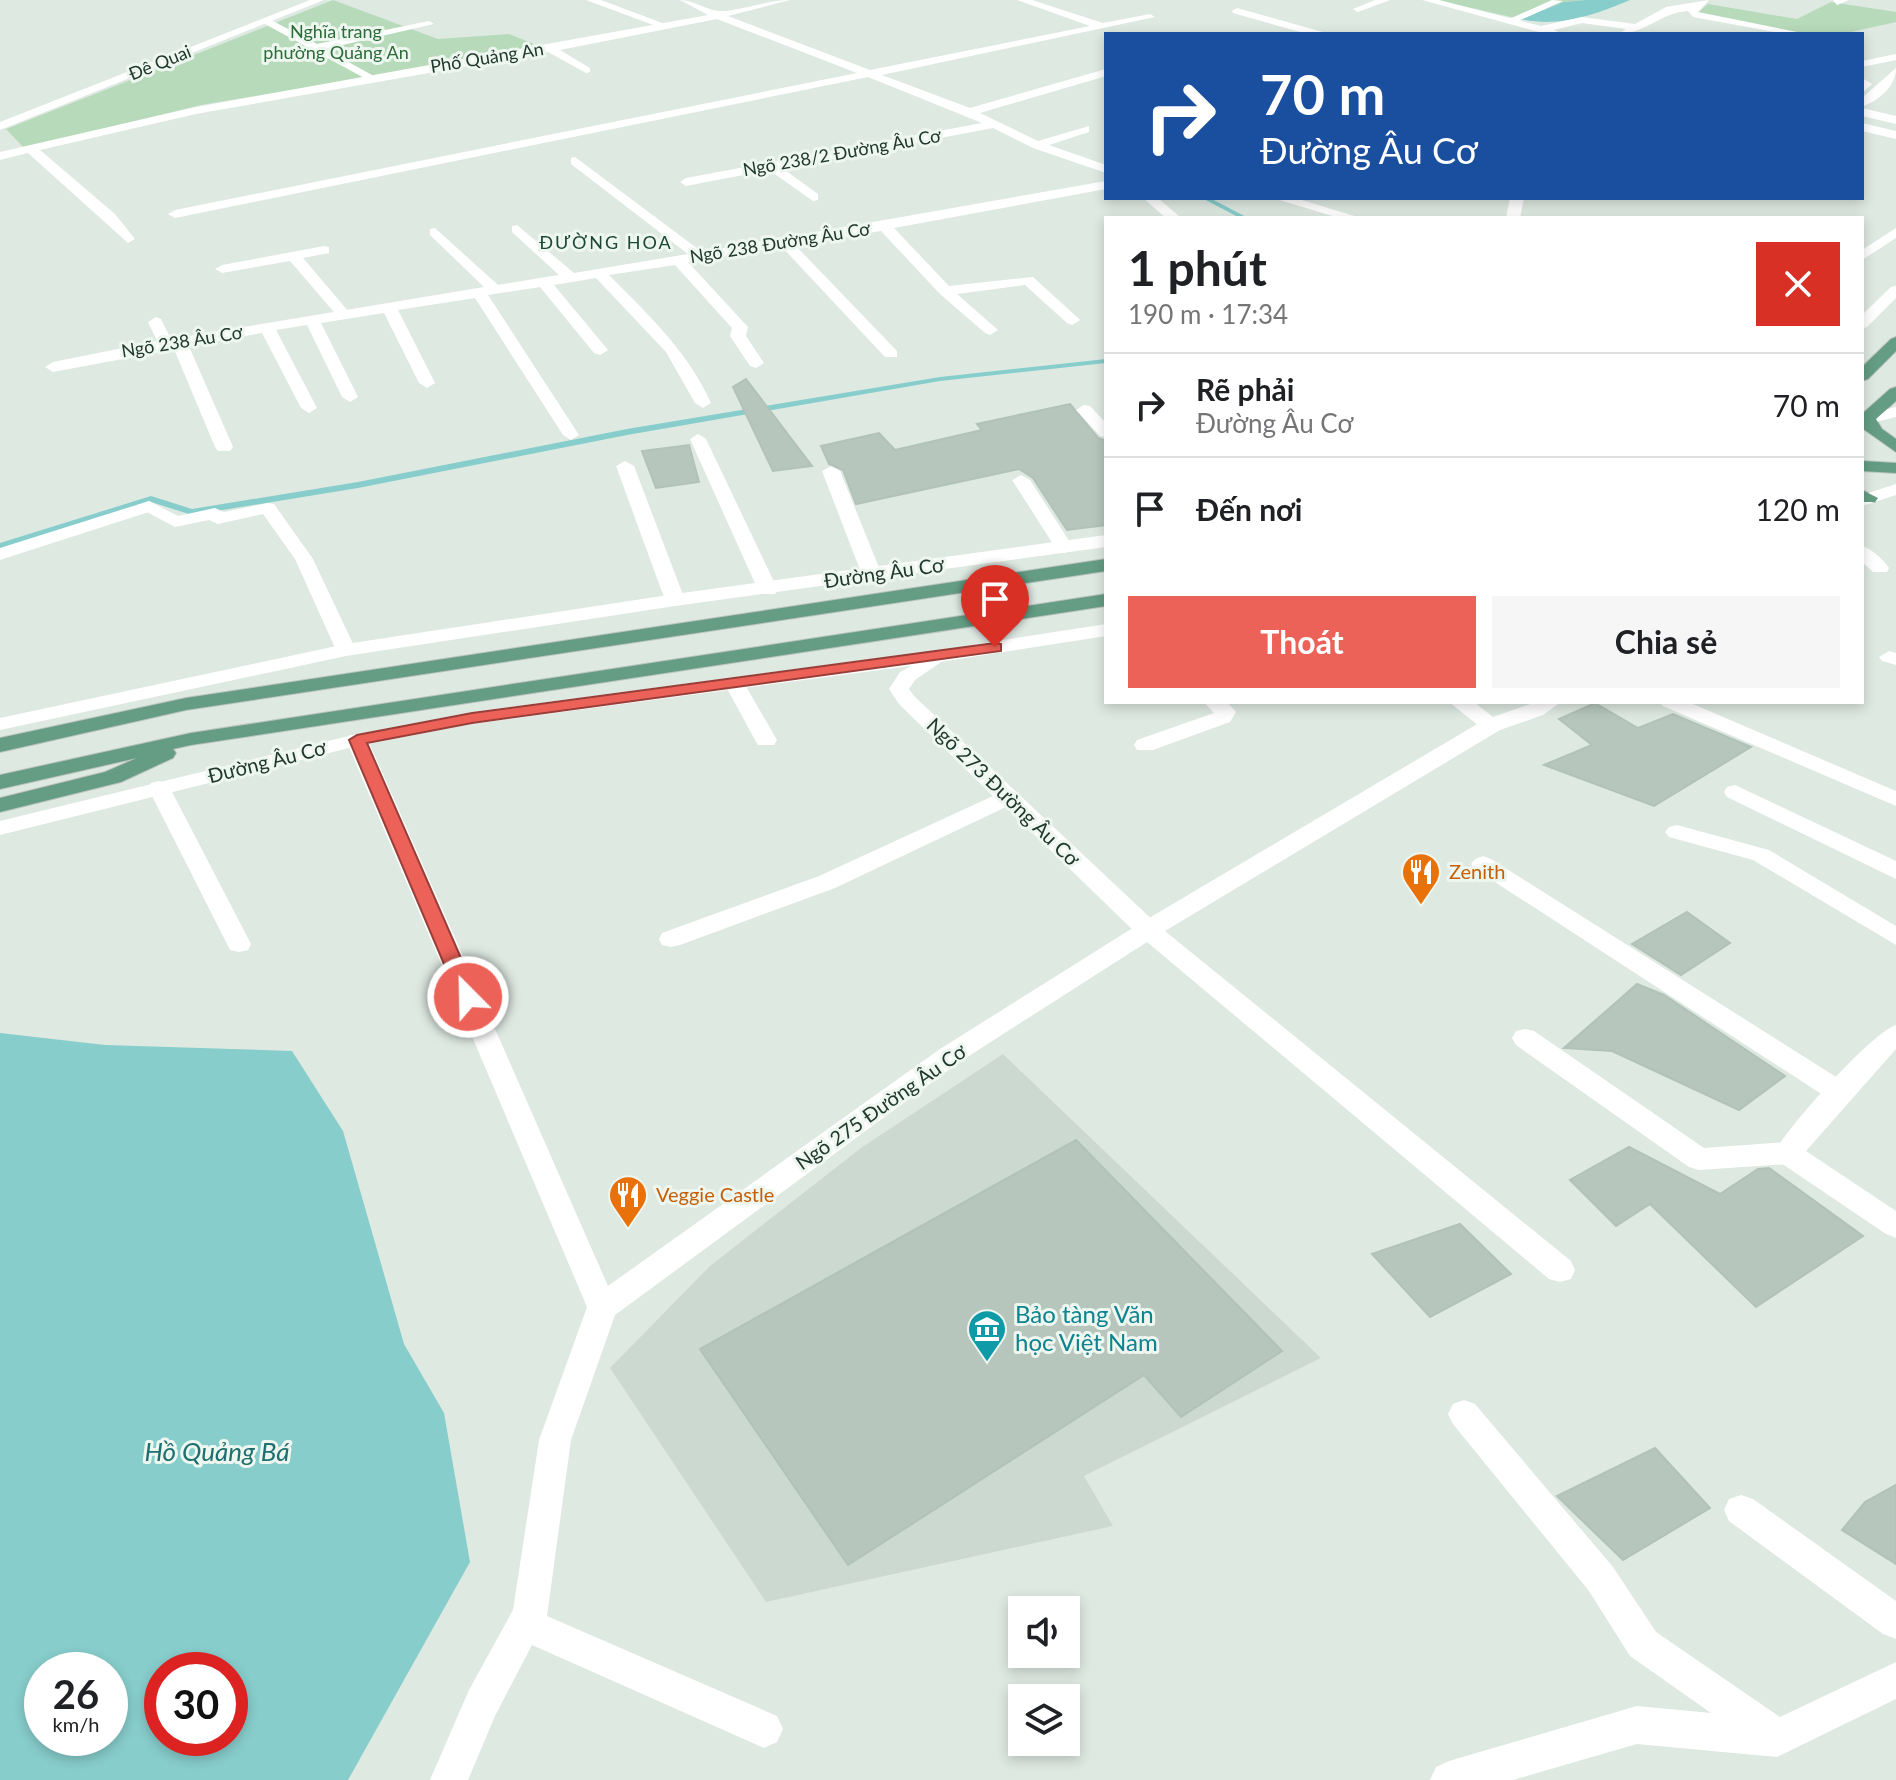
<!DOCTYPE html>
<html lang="vi">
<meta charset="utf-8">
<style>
:root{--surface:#fff;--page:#f6f6f6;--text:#202124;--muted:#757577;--line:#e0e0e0;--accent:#ec6158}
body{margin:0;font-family:Lato,sans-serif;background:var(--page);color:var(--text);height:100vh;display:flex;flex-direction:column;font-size:30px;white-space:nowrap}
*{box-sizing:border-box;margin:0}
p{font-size:26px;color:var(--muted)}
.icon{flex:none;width:44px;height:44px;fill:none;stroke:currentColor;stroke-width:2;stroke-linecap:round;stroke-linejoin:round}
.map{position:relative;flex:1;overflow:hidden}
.sheet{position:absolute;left:1104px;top:216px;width:760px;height:488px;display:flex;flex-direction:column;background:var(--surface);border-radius:0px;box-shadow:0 4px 12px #0003}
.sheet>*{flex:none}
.banner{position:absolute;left:1104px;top:32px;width:760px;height:168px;border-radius:0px;box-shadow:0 4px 12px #0003;background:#1a4fa0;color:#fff;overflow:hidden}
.controls{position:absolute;left:1008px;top:1596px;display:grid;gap:16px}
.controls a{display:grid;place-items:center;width:72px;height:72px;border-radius:0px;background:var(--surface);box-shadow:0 4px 12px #0003;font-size:40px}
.speed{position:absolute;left:24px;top:1652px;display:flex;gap:16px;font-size:40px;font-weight:700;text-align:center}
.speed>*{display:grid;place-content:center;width:104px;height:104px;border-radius:50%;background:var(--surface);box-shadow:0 4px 12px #0003;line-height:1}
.speed small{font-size:20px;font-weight:400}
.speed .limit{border:12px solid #d22;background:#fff;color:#111}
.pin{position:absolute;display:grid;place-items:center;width:68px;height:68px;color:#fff;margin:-82px -34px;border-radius:50% 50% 50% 0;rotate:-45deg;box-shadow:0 0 8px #0007}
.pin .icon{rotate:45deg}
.me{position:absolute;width:88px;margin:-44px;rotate:337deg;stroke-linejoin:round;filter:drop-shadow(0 0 6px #0008)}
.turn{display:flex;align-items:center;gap:28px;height:168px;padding:0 24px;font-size:36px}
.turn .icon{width:104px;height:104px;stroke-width:2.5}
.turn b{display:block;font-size:56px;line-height:68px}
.round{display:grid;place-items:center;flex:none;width:84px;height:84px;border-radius:0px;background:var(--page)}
.overview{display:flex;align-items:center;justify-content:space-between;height:136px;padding:0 24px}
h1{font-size:48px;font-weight:700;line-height:60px}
.cta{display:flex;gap:16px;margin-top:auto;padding:16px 24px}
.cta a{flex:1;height:92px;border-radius:0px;background:var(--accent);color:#fff;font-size:32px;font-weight:700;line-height:92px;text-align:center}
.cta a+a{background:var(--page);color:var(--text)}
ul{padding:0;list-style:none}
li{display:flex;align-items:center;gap:24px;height:104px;padding:0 24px;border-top:2px solid var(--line)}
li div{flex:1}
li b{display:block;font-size:30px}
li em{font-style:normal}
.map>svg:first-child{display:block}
</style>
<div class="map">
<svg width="1896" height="1780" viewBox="0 0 1896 1780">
<rect width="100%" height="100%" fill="#dee9e2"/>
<path fill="#ccd9d0" d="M 1003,1054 L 1321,1358 L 1084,1476 L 1113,1526 L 766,1602 L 610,1368 L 710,1266 L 861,1148 Z"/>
<path fill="#b7daba" d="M 333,0 L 438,39 L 509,34 L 544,48 L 201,105 L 24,148 L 6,129 Z
M 1436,0 L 1586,0 L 1564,2 L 1520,19 Z
M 1831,2 L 1896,12 L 1896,22 L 1842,34 L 1799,34 L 1694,16 L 1708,4 L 1797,19 Z"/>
<path fill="#87cdcb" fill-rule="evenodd" d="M 1586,0 L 1630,0 C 1595,15 1558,28 1520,19 L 1564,2 Z
M 0,1033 L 105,1045 L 292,1051 L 343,1131 L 404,1344 L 444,1413 L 470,1562 L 348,1780 L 0,1780 ZM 42,1670 L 110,1670 L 110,1738 L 42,1738 ZM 162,1670 L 230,1670 L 230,1738 L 162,1738 Z"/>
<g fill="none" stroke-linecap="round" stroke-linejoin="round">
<path fill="#87cdcb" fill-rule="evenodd" d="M 1202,198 L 1210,198 L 1248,218 L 1240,218 Z
M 1106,359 L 1106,363 L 940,381 L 627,435 L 358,488 L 192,515 L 151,502 L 0,549 L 0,543 L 151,496 L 192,509 L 358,482 L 627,429 L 940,377 Z"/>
</g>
<path fill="#b6c6bd" stroke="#b1c2b8" stroke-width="2" d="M 746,379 L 812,466 L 773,471 L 733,387 Z
M 1070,404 L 1098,438 L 1106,441 L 1106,525 L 1067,530 L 1033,478 L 1019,469 L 856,504 L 843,470 L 829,464 L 821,446 L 879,433 L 895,450 L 982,430 L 977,424 Z
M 689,445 L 699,482 L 656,488 L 642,451 Z
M 1595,703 L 1638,728 L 1673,714 L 1751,747 L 1654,806 L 1544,765 L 1592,745 L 1559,719 Z
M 1687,912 L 1730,943 L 1681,975 L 1632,944 Z
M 1637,984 L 1664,995 L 1785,1076 L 1739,1110 L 1612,1051 L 1564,1048 Z
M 1076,1140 L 1282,1351 L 1181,1417 L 1144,1375 L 848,1565 L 700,1349 Z
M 1629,1147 L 1720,1194 L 1758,1169 L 1769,1168 L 1863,1236 L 1756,1307 L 1650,1204 L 1616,1226 L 1570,1180 Z
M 1460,1224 L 1511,1274 L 1430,1317 L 1372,1254 Z
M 1655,1448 L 1710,1508 L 1623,1560 L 1557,1496 Z
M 1896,1485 L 1896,1564 L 1842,1530 L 1865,1502 Z"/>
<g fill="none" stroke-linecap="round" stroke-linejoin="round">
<defs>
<path id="primary" d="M 1896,337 L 1896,351 L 1868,379 L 1862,381 L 1862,367 L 1891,339 Z
M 1896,387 L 1896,401 L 1876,419 L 1882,429 L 1896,439 L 1896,452 L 1862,428 L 1862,414 L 1890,389 Z
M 1862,461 L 1896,463 L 1896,473 L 1862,471 Z
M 1862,490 L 1878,498 L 1875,502 L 1862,502 Z
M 1106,559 L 1106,571 L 186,710 L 0,752 L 0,738 L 186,698 Z
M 1106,594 L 1106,606 L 191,745 L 173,749 L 176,753 L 173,758 L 121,782 L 0,812 L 0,798 L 105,772 L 137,758 L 0,789 L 0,775 L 191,733 Z"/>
</defs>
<use href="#primary" stroke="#bcc3c0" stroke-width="2"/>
<path fill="#fff" fill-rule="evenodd" d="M 586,0 L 601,0 L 673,27 L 664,29 Z
M 1375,0 L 1390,0 L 1358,12 L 1353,9 Z
M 1552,0 L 1563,1 L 1516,22 L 1507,20 Z
M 267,18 L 317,44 L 429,21 L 434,24 L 325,49 L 372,75 L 372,79 L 368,80 L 263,23 L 262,21 Z
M 1896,68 C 1896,87 1879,100 1862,107 L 1862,98 Z
M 1862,108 L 1896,116 L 1896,124 L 1862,116 Z
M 1896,228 L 1896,238 L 1862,260 L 1862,250 Z
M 324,246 L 329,247 L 329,253 L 303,258 L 349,312 L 349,318 L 339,318 L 290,261 L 222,273 L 215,269 L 222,265 Z
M 179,337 L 187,342 L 233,447 L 230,451 L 218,451 L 215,447 L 171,342 Z
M 1084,405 L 1090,406 L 1106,423 L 1106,437 L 1100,436 L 1076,410 Z
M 698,434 L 706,439 L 778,590 L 775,594 L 761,594 L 758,590 L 690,439 Z
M 625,461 L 634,466 L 685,600 L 682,604 L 675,606 L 665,600 L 616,466 Z
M 149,501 L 178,516 L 215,508 L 224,512 L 268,503 L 274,504 L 313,559 L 356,650 L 353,654 L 339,654 L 336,650 L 295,559 L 263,514 L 218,524 L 209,520 L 175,527 L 143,510 L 140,506 Z
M 1862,546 C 1872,549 1883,559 1889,568 L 1887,572 L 1873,572 L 1862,562 Z
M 940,650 L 950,656 L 915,680 L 909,689 L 914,696 L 1157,924 L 1160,930 L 1157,936 L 1148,938 L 1139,936 L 1006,807 L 835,888 L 680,945 L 671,947 L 662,945 L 659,939 L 662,933 L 819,876 L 993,796 L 899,704 L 889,689 L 900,672 Z
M 1449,702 L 1474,702 L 1503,725 L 1492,731 L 1484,730 Z
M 1659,702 L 1688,702 L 1896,791 L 1896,806 L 1663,706 Z
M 159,781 L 167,783 L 170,788 L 251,944 L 248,950 L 239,952 L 230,950 L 227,944 L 148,788 L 151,783 Z
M 1896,1025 L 1896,1049 L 1806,1151 L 1896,1211 L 1896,1238 L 1886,1234 L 1778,1161 L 1774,1153 C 1787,1128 1872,1032 1896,1025 Z"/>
<path fill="#fff" fill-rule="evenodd" d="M 310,0 L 324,0 L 0,130 L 0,122 Z
M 680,0 C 695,0 708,12 722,11 C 745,10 766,0 790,0 L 728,16 L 870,70 L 1090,26 L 1017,0 L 1032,0 L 1103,23 L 1150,14 L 1155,17 L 882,75 L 970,108 L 1106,69 L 1106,76 L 980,113 L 1038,141 L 1089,126 L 1089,132 L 1049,145 L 1106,165 L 1106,173 L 1033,148 L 993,128 L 782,168 L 818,194 L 818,200 L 813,201 L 769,170 L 686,186 L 680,182 L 686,178 L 982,123 L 868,77 L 175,218 L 168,214 L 175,210 L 857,73 L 717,19 L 560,50 L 590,68 L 590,72 L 586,73 L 548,52 L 196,114 L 40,150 L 115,214 L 135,239 L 128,243 L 28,153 L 0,160 L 0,152 L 196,107 L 708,15 Z
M 1422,0 L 1439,0 L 1541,26 L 1582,17 L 1635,24 L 1666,7 L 1709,0 L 1698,12 L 1807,34 L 1785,34 L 1693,17 L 1688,11 C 1662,12 1644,34 1619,34 L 1626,29 L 1582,23 L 1554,30 L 1563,34 L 1546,34 Z
M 1833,0 L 1849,0 L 1837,5 Z
M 1237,8 L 1323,32 L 1324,34 L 1307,34 L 1233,13 L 1232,11 Z
M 1896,54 L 1896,60 L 1862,67 L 1862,61 Z
M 1862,78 L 1872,84 L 1862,93 Z
M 1862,123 L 1896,131 L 1896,139 L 1862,131 Z
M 575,157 L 702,252 L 1106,181 L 1106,189 L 894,228 L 949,286 L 1033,277 L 1077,317 L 1080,320 L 1072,325 L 1067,323 L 1025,285 L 957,294 L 998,330 L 990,335 L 985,333 L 940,294 L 881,231 L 795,245 L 897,351 L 897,357 L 885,357 L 782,247 L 688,262 L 748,327 L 746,336 L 764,363 L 756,368 L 750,366 L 730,336 L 732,328 L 675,265 L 609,275 C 649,315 688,352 711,403 L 703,408 L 695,403 L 666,352 L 596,278 L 554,285 L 608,350 L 600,355 L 594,353 L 540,287 L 488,295 L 579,435 L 571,440 L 563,435 L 475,298 L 398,310 L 435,383 L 427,388 L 419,383 L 384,313 L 321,323 L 358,397 L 350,402 L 342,397 L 307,325 L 276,330 L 317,408 L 309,413 L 301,408 L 262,333 L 53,372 L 45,367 L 53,362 L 157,341 L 148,322 L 156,317 L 161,319 L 171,339 L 484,287 L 430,235 L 430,229 L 435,228 L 498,285 L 559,275 L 512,232 L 512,226 L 517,225 L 574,273 L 688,254 L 571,164 L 571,158 Z
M 1143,198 L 1158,198 L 1181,218 L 1166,218 Z
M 1273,198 L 1295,198 L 1361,218 L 1339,218 Z
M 1510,198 L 1524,198 L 1520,218 L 1506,218 Z
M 831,466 L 840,471 L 882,575 L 879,579 L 865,579 L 862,575 L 822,471 Z
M 1021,475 L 1030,480 L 1073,547 L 1071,551 L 1064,553 L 1055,547 L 1012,480 Z
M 149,501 L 158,506 L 155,510 L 0,560 L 0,548 Z
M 1889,651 L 1896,653 L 1896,665 L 1882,661 L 1879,657 Z
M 734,677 L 744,683 L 777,740 L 774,745 L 758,745 L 755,740 L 724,683 Z
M 1204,702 L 1227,702 L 1236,712 L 1230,722 L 1153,750 L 1137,750 L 1134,745 L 1137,740 L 1214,713 Z
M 1536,702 L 1561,702 L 1543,715 L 1500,730 L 1165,931 L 1571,1261 L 1575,1270 L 1571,1279 L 1560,1282 L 1549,1279 L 1147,942 L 958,1063 L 615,1315 L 571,1440 L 547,1616 L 777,1716 L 783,1729 L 777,1742 L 764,1748 L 532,1645 L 495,1716 L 468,1780 L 430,1780 L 469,1690 L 513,1610 L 539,1440 L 587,1307 L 346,740 L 349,735 L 365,735 L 368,740 L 608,1286 L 940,1049 L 1139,924 L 1484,720 Z
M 1735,785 L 1896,861 L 1896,879 L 1727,797 L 1724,792 L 1727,787 Z
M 1677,825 L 1769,850 L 1896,926 L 1896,945 L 1753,860 L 1669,837 L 1665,832 L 1669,827 Z
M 1483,856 L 1491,859 L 1849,1085 L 1853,1092 L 1849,1099 L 1839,1102 L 1829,1099 L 1475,869 L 1471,864 L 1475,859 Z
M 1525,1029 L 1534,1031 L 1704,1148 L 1788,1142 L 1798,1145 L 1802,1153 L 1798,1161 L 1788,1164 L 1699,1170 L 1689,1167 L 1516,1045 L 1512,1038 L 1516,1031 Z
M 1464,1400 L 1475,1404 L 1613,1567 L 1656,1632 L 1780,1717 L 1896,1662 L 1896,1699 L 1777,1757 L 1637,1744 L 1513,1780 L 1430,1780 L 1436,1767 L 1449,1761 L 1637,1706 L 1711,1713 L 1630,1656 L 1589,1591 L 1453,1424 L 1448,1414 L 1453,1404 Z
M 1741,1495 L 1753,1499 L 1896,1601 L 1896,1639 L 1883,1634 L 1729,1521 L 1724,1510 L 1729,1499 Z"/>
<path fill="#fff" fill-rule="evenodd" d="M 1896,286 L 1896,298 L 1867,327 L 1862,329 L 1862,315 L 1891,287 Z
M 1896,407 L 1896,417 L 1868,424 L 1862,422 L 1862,415 Z
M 1896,484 L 1896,495 L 1862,506 L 1862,495 Z
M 1106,535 L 1106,547 L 675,606 L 346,656 L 0,730 L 0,718 L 346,644 L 675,594 Z
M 1106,624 L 1106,636 L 940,662 L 472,724 L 357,746 L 0,835 L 0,821 L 357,734 L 472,712 L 940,650 Z"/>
<use href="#primary" fill="#649d84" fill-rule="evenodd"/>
</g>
<path fill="#ec6158" stroke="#993f39" stroke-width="2" d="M 995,643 L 1001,644 L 1001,651 L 472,723 L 367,743 L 478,997 L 468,1004 L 458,997 L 349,740 L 357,735 L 472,713 Z"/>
<defs>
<symbol id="restaurant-pin" viewBox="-11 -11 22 30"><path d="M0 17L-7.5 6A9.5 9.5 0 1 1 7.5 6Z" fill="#e8710a" stroke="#eef6f0"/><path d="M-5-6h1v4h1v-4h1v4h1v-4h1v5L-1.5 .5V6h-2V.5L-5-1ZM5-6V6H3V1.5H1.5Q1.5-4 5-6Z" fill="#fff"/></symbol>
<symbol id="museum-pin" viewBox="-11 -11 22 30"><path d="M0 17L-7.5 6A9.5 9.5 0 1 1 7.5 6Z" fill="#0f9aa8" stroke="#eef6f0"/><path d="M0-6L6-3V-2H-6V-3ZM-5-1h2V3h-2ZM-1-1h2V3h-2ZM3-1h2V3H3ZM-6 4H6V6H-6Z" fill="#fff"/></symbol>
</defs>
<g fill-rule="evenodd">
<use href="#restaurant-pin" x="1399" y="850" width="44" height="60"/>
<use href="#restaurant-pin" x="606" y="1173" width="44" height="60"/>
<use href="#museum-pin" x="965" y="1307" width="44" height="60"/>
</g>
<g text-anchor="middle" stroke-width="6" stroke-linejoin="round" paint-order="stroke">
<g font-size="18" fill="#2c6c39" stroke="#eef6f0">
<text x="336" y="38">Nghĩa trang<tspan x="336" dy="21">phường Quảng An</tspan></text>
</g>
<g font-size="18" fill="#20382d" stroke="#eef6f0">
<text transform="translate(487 58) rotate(-9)" y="6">Phố Quảng An</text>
<text transform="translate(160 63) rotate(-22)" y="6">Đê Quai</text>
<text transform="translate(842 153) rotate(-10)" y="6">Ngõ 238/2 Đường Âu Cơ</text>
<text transform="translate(780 243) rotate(-9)" y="6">Ngõ 238 Đường Âu Cơ</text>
<text transform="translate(182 342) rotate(-9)" y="6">Ngõ 238 Âu Cơ</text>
</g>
<g font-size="18" letter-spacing="2" fill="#1d4836" stroke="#eef6f0">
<text x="606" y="249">ĐƯỜNG HOA</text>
</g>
<g font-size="20" fill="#20382d" stroke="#eef6f0">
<text transform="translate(884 573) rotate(-8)" y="7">Đường Âu Cơ</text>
<text transform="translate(267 762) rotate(-14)" y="7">Đường Âu Cơ</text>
<text transform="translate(1003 792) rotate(44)" y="7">Ngõ 273 Đường Âu Cơ</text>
<text transform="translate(881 1107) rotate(-35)" y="7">Ngõ 275 Đường Âu Cơ</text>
</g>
<g font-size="20" fill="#c56008" stroke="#eef6f0" text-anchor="start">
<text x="1449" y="879">Zenith</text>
<text x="656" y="1202">Veggie Castle</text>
</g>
<g font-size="24" fill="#0d838f" stroke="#eef6f0" text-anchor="start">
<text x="1015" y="1323">Bảo tàng Văn<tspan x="1015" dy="28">học Việt Nam</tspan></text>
</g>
<g font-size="26" font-style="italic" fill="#1d706f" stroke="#eef6f0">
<text x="217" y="1461">Hồ Quảng Bá</text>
</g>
</g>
</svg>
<div class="controls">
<a><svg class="icon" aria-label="sound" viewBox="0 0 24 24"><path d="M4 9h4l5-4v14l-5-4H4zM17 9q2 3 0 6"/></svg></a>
<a><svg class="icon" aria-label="layers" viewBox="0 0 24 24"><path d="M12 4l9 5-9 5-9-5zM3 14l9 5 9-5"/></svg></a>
</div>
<div class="speed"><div>26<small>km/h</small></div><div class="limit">30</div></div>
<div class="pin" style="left:995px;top:647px;background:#d93025"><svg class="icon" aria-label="arrive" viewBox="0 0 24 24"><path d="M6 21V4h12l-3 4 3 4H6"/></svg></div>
<svg class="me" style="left:468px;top:997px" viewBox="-20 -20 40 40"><circle r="17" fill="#ec6158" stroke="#fff" stroke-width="3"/><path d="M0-11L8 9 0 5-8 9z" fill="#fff"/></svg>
<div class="banner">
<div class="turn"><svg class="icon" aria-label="right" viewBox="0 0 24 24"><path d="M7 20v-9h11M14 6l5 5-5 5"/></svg><div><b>70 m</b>Đường Âu Cơ</div></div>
</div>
<section class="sheet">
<div class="overview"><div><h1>1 phút</h1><p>190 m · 17:34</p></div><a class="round" style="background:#d93025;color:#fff"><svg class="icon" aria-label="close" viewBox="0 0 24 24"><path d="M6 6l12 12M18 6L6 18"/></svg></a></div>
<ul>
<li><svg class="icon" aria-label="right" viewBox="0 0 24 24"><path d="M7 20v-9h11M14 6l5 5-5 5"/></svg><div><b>Rẽ phải</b><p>Đường Âu Cơ</p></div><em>70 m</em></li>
<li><svg class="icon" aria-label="arrive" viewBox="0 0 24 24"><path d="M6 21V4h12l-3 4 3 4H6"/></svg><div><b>Đến nơi</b></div><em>120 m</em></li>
</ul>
<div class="cta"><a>Thoát</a><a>Chia sẻ</a></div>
</section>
</div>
